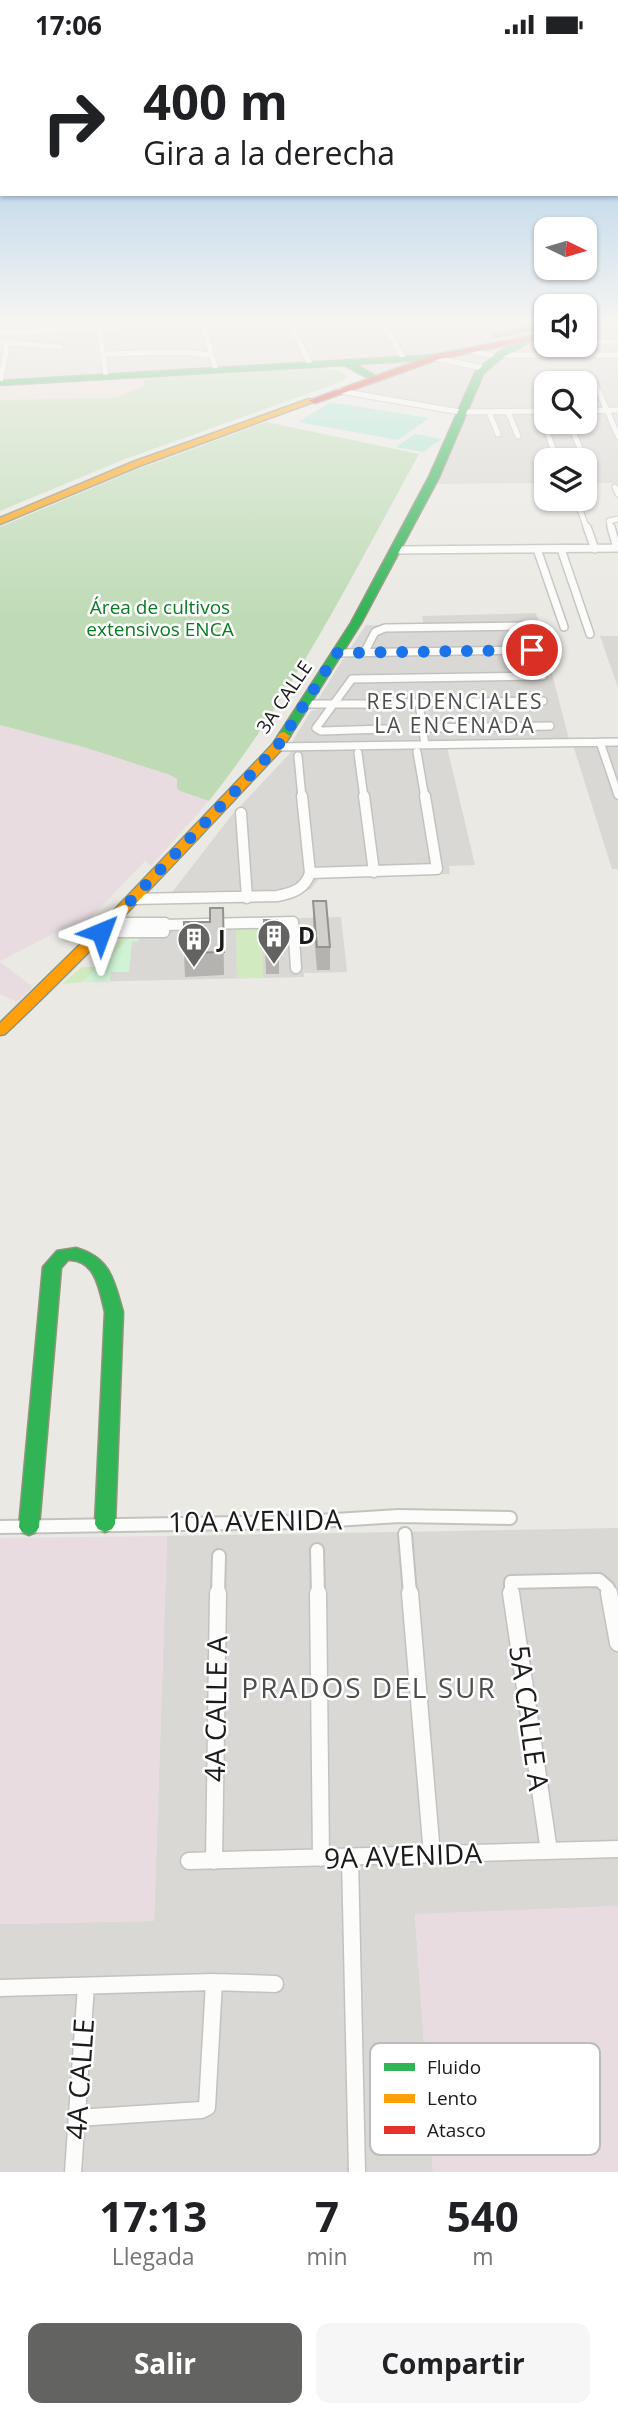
<!DOCTYPE html>
<html lang="es">
<meta charset="utf-8">
<style>
:root{--surface:#fff;--page:#f6f6f6;--text:#202124;--muted:#757577;--accent:#636361}
body{margin:0;font-family:"Open Sans",sans-serif;background:var(--page);color:var(--text);height:100vh;display:flex;flex-direction:column;font-size:26px;white-space:nowrap}
*{box-sizing:border-box;margin:0}
p{font-size:23px;color:var(--muted)}
.icon{flex:none;width:38px;height:38px;fill:none;stroke:currentColor;stroke-width:2;stroke-linecap:round;stroke-linejoin:round}
.map{position:relative;height:2123px;overflow:hidden}
.side{display:flex;flex-direction:column;background:var(--surface);flex:1}
.side>*{flex:none}
.guide{position:absolute;left:0px;top:0px;width:620px;height:147px;box-shadow:0 2px 5px #0004;background:#fff;color:var(--text);overflow:hidden}
.needle{width:46px;rotate:95deg}
.fabs{position:absolute;left:534px;top:168px;display:grid;gap:14px}
.fabs a{display:grid;place-items:center;width:63px;height:63px;border-radius:14px;background:var(--surface);box-shadow:0 2px 5px #0004;font-size:35px}
.pin{position:absolute;display:grid;place-items:center;width:60px;height:60px;color:#fff;margin:-30px;border:4px solid #fff;border-radius:50%;box-shadow:0 2px 7px #0007}
.me{position:absolute;width:77px;margin:-38px;rotate:44deg;stroke-linejoin:round;filter:drop-shadow(0 0 5px #0008)}
.turn{display:flex;align-items:center;gap:24px;height:147px;padding:0 28px;font-size:32px}
.turn .icon{width:91px;height:91px;stroke-width:2.5}
.turn b{display:block;font-size:49px;line-height:60px}
.eta{display:flex;justify-content:space-evenly;align-items:center;height:119px;text-align:center}
.eta b{font-size:42px;font-weight:700;line-height:49px}
.action{display:flex;gap:14px;margin-top:auto;padding:14px 28px}
.action a{flex:1;height:80px;border-radius:14px;background:var(--accent);color:#fff;font-size:28px;font-weight:700;line-height:80px;text-align:center}
.action a+a{background:var(--page);color:var(--text)}
.status{display:flex;justify-content:space-between;align-items:center;height:49px;padding:0 35px;background:var(--surface);direction:ltr}
.status svg{height:19px;fill:currentColor}
.map>svg:first-child{display:block}
</style>
<div class="status"><b>17:06</b><svg viewBox="0 0 49 12"><path d="M0 12V9h3v3zM5 12V6h3v6zM10 12V3h3v9zM15 12V0h3v12zM26 1h20v11H26zM47 4h2v5h-2z"/></svg></div>
<div class="map">
<svg width="618" height="2123" viewBox="0 0 618 2123">
<rect width="100%" height="100%" fill="#eae9e3"/>
<path fill="#d9d8d5" fill-rule="evenodd" d="M 0,270 L 546,270 L 546,296 L 584,296 L 585,270 L 618,270 L 618,434 L 585,434 L 584,411 L 546,411 L 546,434 L 438,435 L 467,365 L 343,344 L 368,326 L 359,310 L 0,332 ZM 546,334 L 584,334 L 584,373 L 546,373 Z
M 536,564 L 569,690 L 296,696 L 292,693 L 311,662 L 321,659 L 319,649 L 343,610 L 354,607 L 356,601 L 351,598 L 366,576 L 424,577 L 422,567 Z
M 600,587 L 618,587 L 618,639 Z
M 618,695 L 618,820 L 612,820 L 573,696 Z
M 447,698 L 475,816 L 449,817 L 450,825 L 321,827 L 311,840 L 282,851 L 163,855 L 231,767 L 293,701 Z
M 341,868 L 347,923 L 304,924 L 304,928 L 82,933 L 144,873 Z
M 618,1479 L 618,1857 L 415,1866 L 433,2123 L 0,2123 L 0,1875 L 154,1872 L 167,1487 Z"/>
<path fill="#edddd7" d="M 143,329 L 145,337 L 115,349 L 0,351 L 0,338 Z"/>
<path fill="#e8dce1" d="M 0,676 L 88,699 L 170,726 L 177,730 L 177,739 L 180,742 L 209,752 L 151,817 L 145,812 L 78,882 L 68,877 L 0,912 Z
M 0,913 L 33,938 L 17,953 L 0,945 Z
M 167,1487 L 154,1872 L 0,1875 L 0,1489 Z
M 618,1857 L 618,2123 L 433,2123 L 415,1865 Z"/>
<path fill="#d1eabf" d="M 272,877 L 272,891 L 262,894 L 263,929 L 237,929 L 236,878 Z
M 132,886 L 82,933 L 62,935 L 82,918 L 93,918 L 102,907 L 121,890 L 111,890 Z"/>
<path fill="#bfdbb6" d="M 322,319 L 341,322 L 347,329 L 338,334 L 120,412 L 0,462 L 0,351 L 115,349 L 144,337 L 143,329 Z
M 266,373 L 419,405 C 354,523 293,646 209,752 L 180,742 L 177,739 L 177,730 L 170,726 L 87,699 L 0,676 L 0,478 L 133,422 Z"/>
<path fill="#cff3d4" d="M 132,886 L 140,887 L 139,892 L 132,893 L 129,923 L 111,923 L 110,932 L 82,933 Z"/>
<path fill="#ace5d4" d="M 331,353 L 429,369 L 398,391 L 298,373 Z
M 415,385 L 442,390 L 423,403 L 396,398 Z"/>
<g fill="none" stroke-linecap="round" stroke-linejoin="round">
<defs>
<path id="street-far4" d="M 98,270 L 106,327
M 201,270 L 216,321
M 288,270 L 310,315
M 381,270 L 404,310
M 531,270 L 546,273
M 0,273 L 13,270
M 0,284 L 287,270
M 0,293 L 60,298
M 584,293 L 618,293
M 472,302 L 497,308
M 103,305 L 181,303 L 211,306
M 500,306 L 618,306
M 435,309 L 482,319
M 0,334 L 8,290
M 596,336 L 618,387
M 340,342 L 460,363 L 546,362
M 584,362 L 618,361
M 489,363 L 498,385
M 508,363 L 518,387
M 540,363 L 557,411
M 569,373 L 594,433
M 615,438 L 618,445
M 576,450 L 587,480
M 611,480 L 609,472 L 618,470"/>
<path id="street-far3" d="M 587,478 L 595,500
M 611,478 L 617,499
M 537,500 L 564,578
M 561,500 L 590,585
M 395,501 L 618,499
M 337,604 L 532,601
M 364,604 L 375,583 L 385,579 L 530,577
M 395,654 L 543,652
M 419,654 L 425,696
M 306,655 L 380,655
M 422,679 L 550,677
M 385,680 L 321,682 L 316,679 L 352,630 L 543,627
M 600,693 L 618,746
M 277,698 L 618,693
M 417,703 L 425,749
M 358,704 L 364,749
M 298,707 L 302,749"/>
<path id="street-far2" d="M 364,747 L 374,823
M 241,764 L 247,849
M 310,824 L 437,820 L 425,747
M 133,850 L 277,847 C 293,844 305,840 310,824 L 302,747
M 164,876 L 293,873 L 296,919
M 101,883 L 164,883 L 165,874 L 110,874"/>
<path id="street-far1" d="M 0,1478 L 303,1473 L 399,1467 L 510,1469
M 405,1485 L 410,1545
M 317,1501 L 318,1545
M 218,1545 L 219,1507
M 511,1545 L 511,1533 L 599,1531 L 608,1539 L 609,1545"/>
<path id="street" d="M 318,1544 L 321,1809
M 410,1544 L 432,1806
M 511,1544 L 549,1802
M 609,1544 L 618,1594
M 350,1809 L 357,2123
M 189,1812 L 618,1800
M 214,1812 L 218,1544
M 0,1939 L 214,1933 L 275,1935
M 77,2069 L 201,2061 L 207,2058 L 214,1933
M 73,2123 L 86,1937"/>
<path id="fast" d="M 527,288 L 534,290 L 500,310 L 483,325 L 439,428 L 361,574 L 288,690 L 280,690 L 278,687 L 351,574 L 429,428 L 475,324 L 494,306 Z
M 437,306 L 440,310 L 355,315 L 377,328 L 374,332 L 344,316 L 0,336 L 0,332 Z
M 76,1199 C 111,1209 114,1232 123,1263 L 115,1475 L 112,1480 L 105,1483 L 98,1480 L 95,1475 L 105,1263 C 100,1243 96,1209 68,1211 L 61,1219 L 39,1478 L 36,1483 L 29,1486 L 22,1483 L 19,1478 L 43,1218 L 57,1202 Z"/>
<path id="slow" d="M 607,270 L 618,270 L 618,272 L 584,278 L 584,274 Z
M 309,350 L 316,352 L 139,417 L 0,475 L 0,469 L 133,413 Z
M 284,683 L 290,687 L 281,701 C 191,797 101,894 5,985 L 0,986 L 0,974 L 101,875 L 272,696 L 280,684 Z"/>
<path id="jam" d="M 546,284 L 546,288 L 439,310 L 315,354 L 308,352 L 434,306 Z"/>
</defs>
<use href="#street-far4" stroke="#c2c2bf" stroke-width="7"/>
<use href="#street-far3" stroke="#c2c2bf" stroke-width="10"/>
<use href="#street-far2" stroke="#c2c2bf" stroke-width="13"/>
<use href="#street-far1" stroke="#c2c2bf" stroke-width="16"/>
<use href="#street" stroke="#c2c2bf" stroke-width="19"/>
<use href="#fast" stroke="#8f947b" stroke-width="3"/>
<use href="#slow" stroke="#8f947b" stroke-width="3"/>
<use href="#jam" stroke="#8f947b" stroke-width="3"/>
<use href="#street-far4" stroke="#fcfcfb" stroke-width="5"/>
<use href="#street-far3" stroke="#fcfcfb" stroke-width="7"/>
<use href="#street-far2" stroke="#fcfcfb" stroke-width="10"/>
<use href="#street-far1" stroke="#fcfcfb" stroke-width="12"/>
<use href="#street" stroke="#fcfcfb" stroke-width="16"/>
<use href="#fast" fill="#30b455" fill-rule="evenodd"/>
<use href="#slow" fill="#ff9f0a" fill-rule="evenodd"/>
<use href="#jam" fill="#e5322d" fill-rule="evenodd"/>
</g>
<path fill="#b5b3af" d="M 313,852 L 330,898 L 330,921 L 317,921 L 313,875 Z
M 223,859 L 224,926 L 185,928 L 184,904 Z
M 264,871 L 279,902 L 279,925 L 266,925 Z"/>
<path fill="#93928f" d="M 546,276 L 545,280 L 491,290 L 491,286 Z"/>
<path fill="#d2d0cc" stroke="#93928f" stroke-width="2" d="M 546,275 L 546,277 L 491,286 Z
M 313,852 L 326,852 L 330,898 L 317,898 Z
M 210,859 L 223,859 L 224,903 L 184,904 L 184,873 L 210,873 Z
M 264,871 L 277,871 L 279,902 L 266,902 Z"/>
<linearGradient id="sky" x2="0" y2="1"><stop stop-color="#93c0e5"/><stop offset="0.48" stop-color="#f6f5f2"/><stop offset="1" stop-color="#f6f5f2" stop-opacity="0"/></linearGradient>
<rect width="618" height="567" fill="url(#sky)"/>
<g fill="none" stroke-linecap="round" stroke-linejoin="round">
<path stroke="#1a73e8" stroke-width="12" stroke-dasharray="0 21.6" d="M 101,883 L 277,698 L 337,604 L 532,601"/>
</g>
<defs>
<symbol id="building-pin" viewBox="-11 -11 22 30"><path d="M0 17L-7.5 6A9.5 9.5 0 1 1 7.5 6Z" fill="#636361" stroke="#fff"/><path d="M-4-6H4V6H1V3H-1V6H-4ZM-2.5-4.3h1.7v1.8h-1.7ZM.8-4.3h1.7v1.8H.8ZM-2.5-1h1.7V.8h-1.7ZM.8-1h1.7V.8H.8Z" fill="#fff"/></symbol>
</defs>
<g fill-rule="evenodd">
<use href="#building-pin" x="255" y="868" width="38" height="52"/>
<use href="#building-pin" x="175" y="871" width="38" height="52"/>
</g>
<g text-anchor="middle" stroke-width="5" stroke-linejoin="round" paint-order="stroke">
<g font-size="19" fill="#077c20" stroke="#fff">
<text x="160" y="565">Área de cultivos<tspan x="160" dy="22">extensivos ENCA</tspan></text>
</g>
<g font-size="19" fill="#1b1b1b" stroke="#fff">
<text transform="translate(284 648) rotate(-56)" y="7">3A CALLE</text>
</g>
<g font-size="21" letter-spacing="2" fill="#4e4e4e" stroke="#fff">
<text x="455" y="660">RESIDENCIALES<tspan x="455" dy="24">LA ENCENADA</tspan></text>
</g>
<g font-size="23" font-weight="bold" fill="#1b1b1b" stroke="#fff" text-anchor="start">
<text x="298" y="895">D</text>
<text x="218" y="898">J</text>
</g>
<g font-size="28" fill="#1b1b1b" stroke="#fff">
<text transform="translate(255 1472) rotate(-1)" y="10">10A AVENIDA</text>
<text transform="translate(216 1660) rotate(-89)" y="10">4A CALLE A</text>
<text transform="translate(529 1669) rotate(82)" y="10">5A CALLE A</text>
<text transform="translate(403 1807) rotate(-2)" y="10">9A AVENIDA</text>
<text transform="translate(80 2030) rotate(-86)" y="10">4A CALLE</text>
</g>
<g font-size="28" letter-spacing="2" fill="#4e4e4e" stroke="#fff">
<text x="369" y="1649">PRADOS DEL SUR</text>
</g>
</g>
<rect x="370" y="1994" width="230" height="112" rx="10" fill="#fff" stroke="#bbb" stroke-width="2"/>
<rect x="384" y="2014" width="31" height="8" fill="#30b455"/>
<rect x="384" y="2045" width="31" height="9" fill="#ff9f0a"/>
<rect x="384" y="2077" width="31" height="8" fill="#e5322d"/>
<g font-size="19" fill="#1b1b1b">
<text x="427" y="2025">Fluido</text>
<text x="427" y="2056">Lento</text>
<text x="427" y="2088">Atasco</text>
</g>
</svg>
<div class="fabs">
<a><svg class="needle" viewBox="-14 -14 28 28"><path d="M0-13l5 13h-10z" fill="#e53935"/><path d="M0 13l5-13h-10z" fill="#757577"/></svg></a>
<a><svg class="icon" aria-label="sound" viewBox="0 0 24 24"><path d="M4 9h4l5-4v14l-5-4H4zM17 9q2 3 0 6"/></svg></a>
<a><svg class="icon" aria-label="search" viewBox="0 0 24 24"><circle cx="10" cy="10" r="6"/><path d="M15 15l6 6"/></svg></a>
<a><svg class="icon" aria-label="layers" viewBox="0 0 24 24"><path d="M12 4l9 5-9 5-9-5zM3 14l9 5 9-5"/></svg></a>
</div>
<div class="pin" style="left:532px;top:601px;background:#d93025"><svg class="icon" aria-label="arrive" viewBox="0 0 24 24"><path d="M6 21V4h12l-3 4 3 4H6"/></svg></div>
<svg class="me" style="left:101px;top:883px" viewBox="-20 -20 40 40"><path d="M0-17L14 15 0 8-14 15z" fill="#1a73e8" stroke="#fff" stroke-width="4"/></svg>
<div class="guide">
<div class="turn"><svg class="icon" aria-label="right" viewBox="0 0 24 24"><path d="M7 20v-9h11M14 6l5 5-5 5"/></svg><div><b>400 m</b>Gira a la derecha</div></div>
</div>
</div>
<section class="side">
<div class="eta">
<div><b>17:13</b><p>Llegada</p></div>
<div><b>7</b><p>min</p></div>
<div><b>540</b><p>m</p></div>
</div>
<div class="action"><a>Salir</a><a>Compartir</a></div>
</section>
